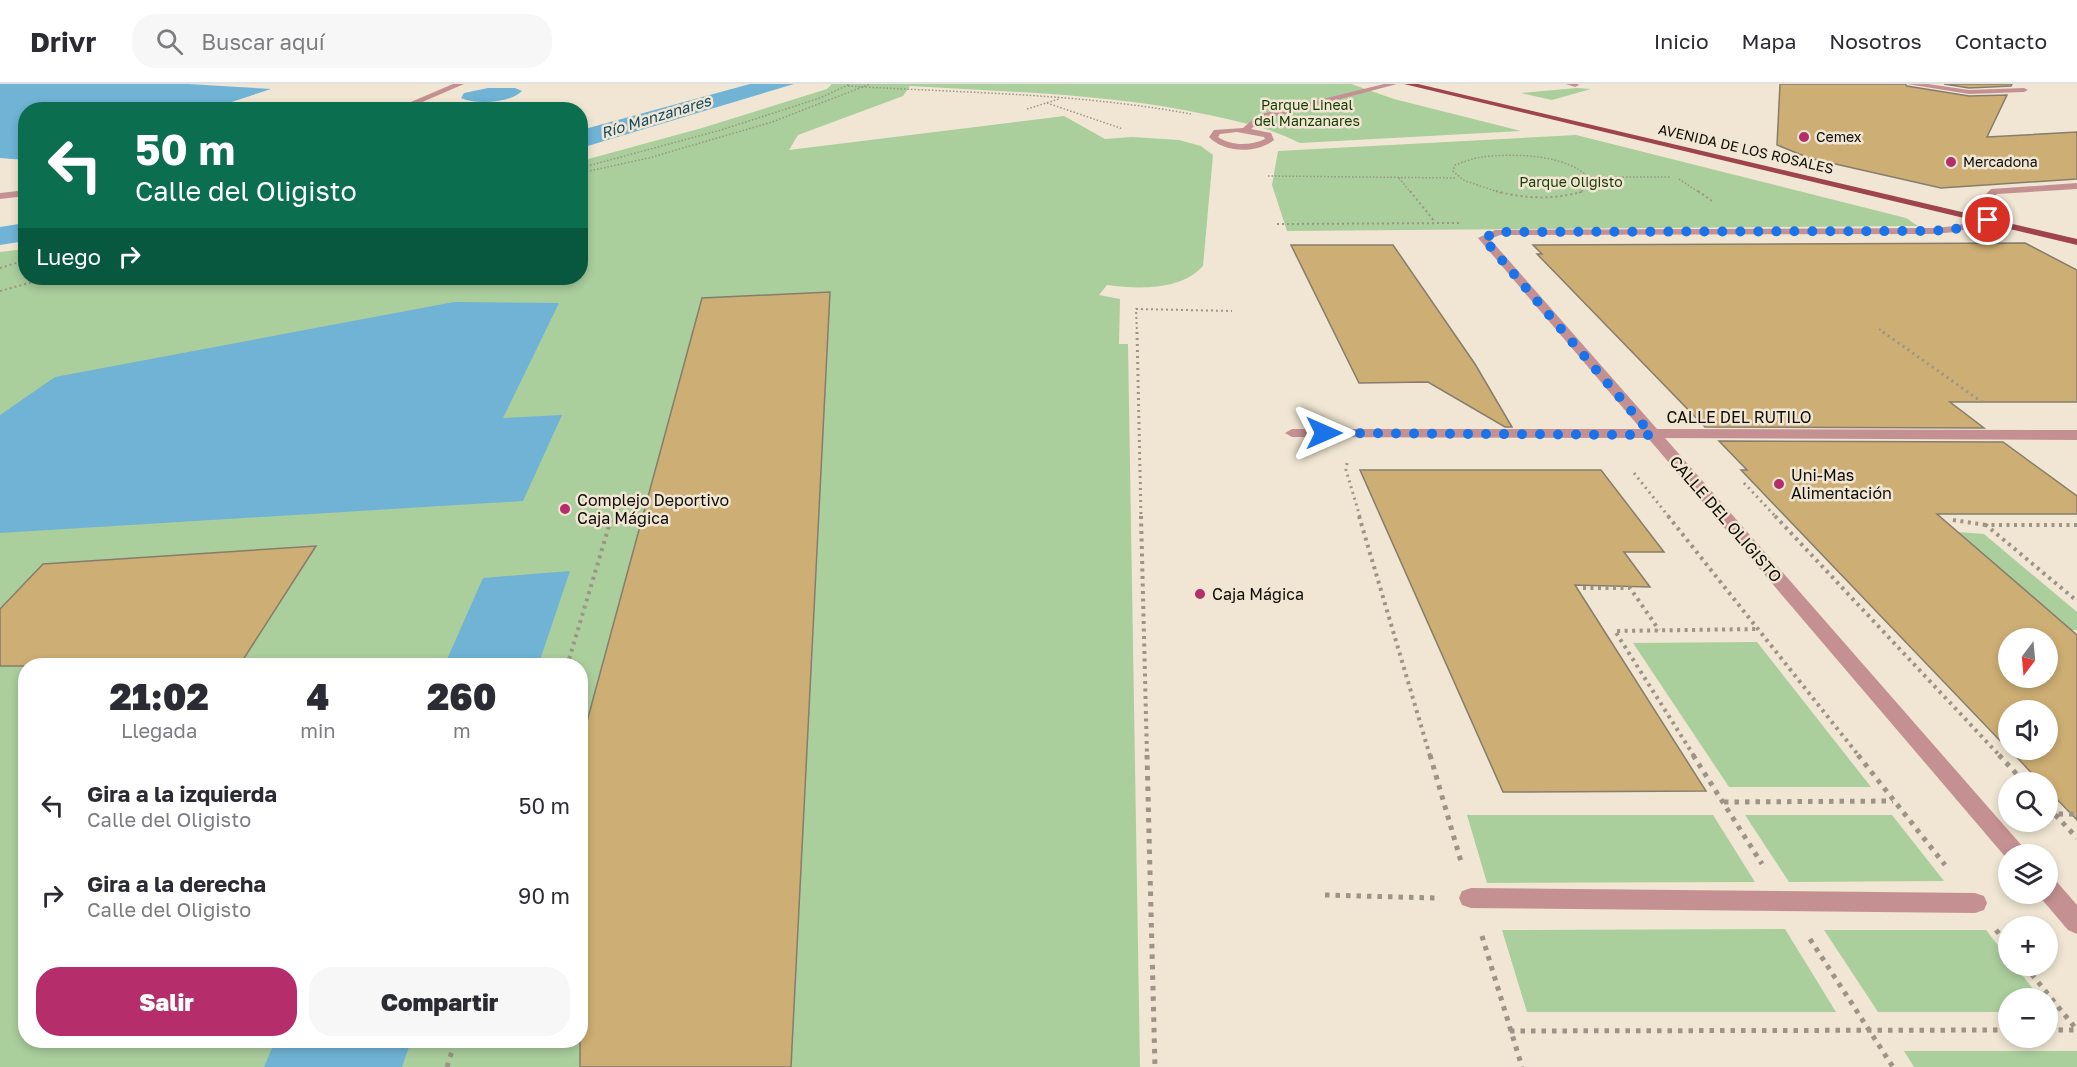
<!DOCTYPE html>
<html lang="es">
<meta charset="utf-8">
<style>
:root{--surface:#fff;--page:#f7f7f7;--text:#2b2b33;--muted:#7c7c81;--line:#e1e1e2;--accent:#b62d6b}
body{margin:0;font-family:"Golos Text",sans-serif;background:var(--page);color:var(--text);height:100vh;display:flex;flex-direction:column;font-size:22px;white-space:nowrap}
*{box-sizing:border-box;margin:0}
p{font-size:20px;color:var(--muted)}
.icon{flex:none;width:33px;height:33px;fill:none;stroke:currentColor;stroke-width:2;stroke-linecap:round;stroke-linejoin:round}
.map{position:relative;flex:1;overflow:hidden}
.details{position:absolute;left:18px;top:574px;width:570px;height:390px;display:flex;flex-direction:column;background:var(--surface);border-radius:24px;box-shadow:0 3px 9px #0003}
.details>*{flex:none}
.banner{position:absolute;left:18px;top:18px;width:570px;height:183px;border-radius:24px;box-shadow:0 3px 9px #0003;background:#0b6e4f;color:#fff;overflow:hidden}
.needle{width:39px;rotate:196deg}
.buttons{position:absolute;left:1998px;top:544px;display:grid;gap:12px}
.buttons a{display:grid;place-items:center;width:60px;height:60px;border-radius:50%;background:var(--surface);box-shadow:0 3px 9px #0003;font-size:30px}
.pin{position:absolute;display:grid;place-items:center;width:51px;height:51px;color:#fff;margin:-26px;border:3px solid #fff;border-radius:50%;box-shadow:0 2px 6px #0007}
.me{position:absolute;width:66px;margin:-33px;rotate:90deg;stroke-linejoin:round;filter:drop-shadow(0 0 4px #0008)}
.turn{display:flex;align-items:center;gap:21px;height:126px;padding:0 18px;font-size:27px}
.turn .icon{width:78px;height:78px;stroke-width:2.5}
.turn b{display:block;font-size:42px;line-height:51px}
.then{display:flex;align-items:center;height:57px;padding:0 18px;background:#0003;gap:12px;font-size:22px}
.eta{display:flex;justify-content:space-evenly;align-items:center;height:102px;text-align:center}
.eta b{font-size:36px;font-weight:800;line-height:42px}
.button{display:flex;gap:12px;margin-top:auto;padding:12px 18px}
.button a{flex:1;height:69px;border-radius:24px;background:var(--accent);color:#fff;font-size:24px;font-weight:800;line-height:69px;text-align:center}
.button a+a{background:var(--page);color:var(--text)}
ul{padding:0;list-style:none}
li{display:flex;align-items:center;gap:18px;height:90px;padding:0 18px}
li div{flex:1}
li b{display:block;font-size:22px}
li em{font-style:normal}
header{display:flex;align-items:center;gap:36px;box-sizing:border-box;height:84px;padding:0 30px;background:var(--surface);border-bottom:2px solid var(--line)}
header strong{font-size:28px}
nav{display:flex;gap:33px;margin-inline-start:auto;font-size:21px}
.search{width:420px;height:54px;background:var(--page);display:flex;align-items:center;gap:15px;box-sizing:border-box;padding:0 21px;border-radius:24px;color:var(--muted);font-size:22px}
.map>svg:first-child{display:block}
</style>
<header>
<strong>Drivr</strong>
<div class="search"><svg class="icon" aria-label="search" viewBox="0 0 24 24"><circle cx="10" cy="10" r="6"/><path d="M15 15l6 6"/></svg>Buscar aquí</div>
<nav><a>Inicio</a><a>Mapa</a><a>Nosotros</a><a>Contacto</a></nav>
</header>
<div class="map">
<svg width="2077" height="983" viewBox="0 0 2077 983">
<rect width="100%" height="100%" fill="#f0e6d3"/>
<path fill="#abce9d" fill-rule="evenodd" d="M 832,0 L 1351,0 L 1394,15 L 1521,47 L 1300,59 C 1271,44 1241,38 1209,31 C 1111,10 1010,8 910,2 L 903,12 L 798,51 L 789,66 L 1064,32 L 1105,55 L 1132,53 L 1179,56 L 1201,62 L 1213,71 L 1203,182 C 1180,207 1138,205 1107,201 L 1099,211 L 1120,215 L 1119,260 L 1128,260 L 1140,983 L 0,983 L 0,168 L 25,165 L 26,194 L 580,194 L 581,77 L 702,44 L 827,5 ZM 26,582 L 580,582 L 580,957 L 26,957 Z
M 1577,4 L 1591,5 L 1552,16 L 1521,9 Z
M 1576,51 L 1906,134 L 1918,142 L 1287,147 L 1272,101 L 1278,67 Z
M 1958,448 L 1984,450 L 2077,528 L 2077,546 L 2071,546 Z
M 1757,558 L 1871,703 L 1729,703 L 1633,559 Z
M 1713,731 L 1755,798 L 1487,799 L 1467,731 Z
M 1745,731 L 1892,731 L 1944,797 L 1789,798 Z
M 1785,845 L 1836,928 L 1527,928 L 1502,846 Z
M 1824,846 L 1986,846 L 2008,874 L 2008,882 L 2015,882 L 2041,915 L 2008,915 L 2008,928 L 1878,928 Z
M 1904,967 L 2077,967 L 2077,983 L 1914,983 Z"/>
<path fill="#70b3d5" d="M 0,0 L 188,0 L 271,5 L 210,25 L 26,26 L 25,76 L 0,74 Z
M 750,0 L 794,0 L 581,64 L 581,46 Z
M 488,4 L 515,4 L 522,7 C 510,19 477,21 461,14 L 464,9 Z
M 25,139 L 25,157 L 0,161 L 0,143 Z
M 454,218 L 559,219 L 503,334 L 562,331 L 523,417 L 0,449 L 0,331 L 55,293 Z
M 570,487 L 538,582 L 444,582 L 483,494 Z
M 275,957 L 411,957 L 402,983 L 264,983 Z"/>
<path fill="#cdae74" stroke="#867d6c" stroke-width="1.5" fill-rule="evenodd" d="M 1780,0 L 1905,0 L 1907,2 L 1969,12 L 2007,11 L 1987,53 L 2077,48 L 2077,95 L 1941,104 L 1809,74 L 1777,61 Z
M 1944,0 L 2012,0 L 2011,2 L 1969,4 Z
M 2025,159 L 2077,186 L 2077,318 L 1950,318 L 1984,344 L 1705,343 L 1537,170 L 1542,170 L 1533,161 Z
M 1291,161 L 1393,161 L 1475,280 L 1512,343 L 1505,343 L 1428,298 L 1359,299 Z
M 830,208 L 791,983 L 580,983 L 580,663 L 702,214 Z
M 1719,357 L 2003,358 L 2077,412 L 2077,430 L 1937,430 L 2077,551 L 2077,736 L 2048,706 L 2048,699 L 2041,699 L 2010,666 L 2048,666 L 2048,627 L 2008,627 L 2008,665 L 1741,386 L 1747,386 ZM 2008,555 L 2048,555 L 2048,594 L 2008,594 Z
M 1360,386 L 1601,386 L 1664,468 L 1624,468 L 1650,503 L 1575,501 L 1706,707 L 1503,708 Z
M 316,462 L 239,582 L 0,582 L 0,525 L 43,480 Z"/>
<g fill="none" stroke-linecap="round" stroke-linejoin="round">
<path stroke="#9c9486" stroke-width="1.5" stroke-dasharray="1.5 2" stroke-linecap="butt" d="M 848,2 C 963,9 1077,9 1191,30
M 1047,19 L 1123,45
M 1027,25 L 1059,15
M 580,84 L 721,46 L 820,14 L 850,0
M 580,89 L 649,74 L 772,38 L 870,0
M 1268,92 L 1457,94
M 1591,93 L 1671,93
M 1399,94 L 1411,109
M 1679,95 L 1700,109
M 1501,109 L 1463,96 L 1453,87 L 1455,81 C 1464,78 1473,74 1482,73 C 1516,69 1572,70 1594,99 L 1579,109"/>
<path stroke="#9c9486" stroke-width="2" stroke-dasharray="2 3" stroke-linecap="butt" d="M 1410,107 L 1435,138
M 1496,107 C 1524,115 1556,116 1584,107
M 1698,107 L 1712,117
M 1277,140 L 1459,139
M 0,184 L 26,176
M 0,207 L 47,194
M 1879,245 L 1886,250
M 1137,250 L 1136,225 L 1232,227"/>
<path stroke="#9c9486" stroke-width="3" stroke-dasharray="2 4" stroke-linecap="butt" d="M 1137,248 L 1141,433
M 1883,248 L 1982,318
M 1347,379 L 1346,386 L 1360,433
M 1634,389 L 1669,433
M 1744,399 L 1776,433
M 599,433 L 612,433"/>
<path stroke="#9c9486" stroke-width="4" stroke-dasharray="3 4.5" stroke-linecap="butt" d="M 1141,432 L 1147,672
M 1359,432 L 1430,672
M 1668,432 L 1859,672
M 1775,432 L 2000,672
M 1953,436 L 1986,441
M 2077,441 L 1986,441 L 2077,517
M 1583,504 L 1630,504 L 1659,546
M 567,582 L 612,432 L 578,435
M 1694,672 L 1615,547 L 1758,545"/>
<path stroke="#9c9486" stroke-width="5" stroke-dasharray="4.5 6" stroke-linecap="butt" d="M 1147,671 L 1155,983
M 1430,671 L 1462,781
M 1693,671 L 1762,780
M 1858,671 L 1945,781
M 1999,671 L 2025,699
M 1724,718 L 1893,717
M 2048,723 L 2077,754
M 2048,730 L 2077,730
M 1325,811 L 1435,814
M 1996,846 L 2008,861
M 1482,852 L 1522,983
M 1810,855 L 1893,983
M 2025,882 L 2077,946
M 2048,946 L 2076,946
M 1510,947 L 2008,946
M 447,983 L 455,957"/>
<path fill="#c59092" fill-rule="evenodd" d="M 453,0 L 464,0 L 404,26 L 392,26 Z
M 1384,0 L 1397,0 L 1264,35 L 1251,45 L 1271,49 L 1274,56 C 1257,70 1224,69 1209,53 L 1214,46 L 1243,44 L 1258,31 ZM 1237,48 L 1264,53 L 1265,55 C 1250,62 1231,62 1218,53 L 1220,50 Z
M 1566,0 L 1578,0 L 1579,1 L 1575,3 Z
M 1907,0 L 1928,0 L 1969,6 L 2024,4 L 2028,6 L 2024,8 L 1969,10 Z
M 2077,99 L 2077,105 L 1997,110 L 1973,134 L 1964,132 L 1991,105 Z
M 26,106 L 26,112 L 0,115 L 0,109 Z
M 1988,133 L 1992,134 L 1992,138 L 1955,148 L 1933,150 L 1500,151 L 1490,155 L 1657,345 L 2077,346 L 2077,356 L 1665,354 L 2030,771 L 2008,771 L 2008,776 L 1648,354 L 1292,353 L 1285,349 L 1292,345 L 1641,345 L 1478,154 L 1495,146 L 1933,144 L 1955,142 Z
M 2048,795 L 2057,798 L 2077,821 L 2077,850 L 2068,846 L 2039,812 L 2038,810 L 2048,810 Z
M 1471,804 L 1975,809 L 1984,812 L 1987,819 L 1984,826 L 1975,829 L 1471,824 L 1462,821 L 1459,814 L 1462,807 Z"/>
<path fill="#9f434c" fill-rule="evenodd" d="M 1404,0 L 1418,0 L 2077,155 L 2077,161 Z"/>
</g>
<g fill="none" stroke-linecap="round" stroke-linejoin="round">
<path stroke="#1a73e8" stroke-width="10" stroke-dasharray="0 18" d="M 1324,349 L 1652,351 L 1483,154 L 1499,148 L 1933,147 L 1955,145 L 1988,136"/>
</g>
<g fill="#b62d6b" stroke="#f0e6d3" stroke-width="2">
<circle cx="1804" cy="53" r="6"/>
<circle cx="1951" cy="78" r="6"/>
<circle cx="1779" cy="400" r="6"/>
<circle cx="565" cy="425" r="6"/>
<circle cx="1200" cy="510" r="6"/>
</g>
<g text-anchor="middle" stroke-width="5" stroke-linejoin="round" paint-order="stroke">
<g font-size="14" fill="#173b03" stroke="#f0e6d3">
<text x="1307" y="26">Parque Lineal<tspan x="1307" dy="16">del Manzanares</tspan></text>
<text x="1571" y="103">Parque Oligisto</text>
</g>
<g font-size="14" fill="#0f0c06" stroke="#f0e6d3" text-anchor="start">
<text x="1816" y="58">Cemex</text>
<text x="1963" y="83">Mercadona</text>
</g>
<g font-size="14" fill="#0f0c06" stroke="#f0e6d3">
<text transform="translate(1746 65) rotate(13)" y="5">AVENIDA DE LOS ROSALES</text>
</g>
<g font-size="15" font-style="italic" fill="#124a62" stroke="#f0e6d3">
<text transform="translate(656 33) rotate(-17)" y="5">Río Manzanares</text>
</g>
<g font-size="16" fill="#0f0c06" stroke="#f0e6d3">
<text x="1739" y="339">CALLE DEL RUTILO</text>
<text transform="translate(1726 435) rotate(49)" y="6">CALLE DEL OLIGISTO</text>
</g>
<g font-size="16" fill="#0f0c06" stroke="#f0e6d3" text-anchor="start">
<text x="1791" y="397">Uni-Mas<tspan x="1791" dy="18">Alimentación</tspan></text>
<text x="577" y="422">Complejo Deportivo<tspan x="577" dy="18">Caja Mágica</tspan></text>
<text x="1212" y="516">Caja Mágica</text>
</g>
</g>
</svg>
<div class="buttons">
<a><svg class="needle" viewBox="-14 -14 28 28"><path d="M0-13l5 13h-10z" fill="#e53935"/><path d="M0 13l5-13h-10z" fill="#7c7c81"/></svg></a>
<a><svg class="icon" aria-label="sound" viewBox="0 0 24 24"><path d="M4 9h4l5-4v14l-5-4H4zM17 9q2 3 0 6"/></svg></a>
<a><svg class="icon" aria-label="search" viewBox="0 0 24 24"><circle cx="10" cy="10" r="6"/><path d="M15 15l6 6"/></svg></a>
<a><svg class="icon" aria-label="layers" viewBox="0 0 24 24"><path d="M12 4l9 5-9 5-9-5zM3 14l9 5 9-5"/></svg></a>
<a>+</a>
<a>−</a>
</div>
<div class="pin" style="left:1988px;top:136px;background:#d93025"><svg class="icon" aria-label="arrive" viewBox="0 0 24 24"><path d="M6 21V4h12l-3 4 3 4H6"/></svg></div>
<svg class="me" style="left:1324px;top:349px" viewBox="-20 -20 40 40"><path d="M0-17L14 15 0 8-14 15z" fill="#1a73e8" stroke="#fff" stroke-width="4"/></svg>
<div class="banner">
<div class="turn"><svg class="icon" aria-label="left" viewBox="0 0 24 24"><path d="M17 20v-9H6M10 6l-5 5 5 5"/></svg><div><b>50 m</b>Calle del Oligisto</div></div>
<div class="then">Luego<svg class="icon" aria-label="right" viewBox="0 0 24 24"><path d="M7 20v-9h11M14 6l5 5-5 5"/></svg></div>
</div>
<section class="details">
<div class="eta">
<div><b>21:02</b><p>Llegada</p></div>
<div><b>4</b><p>min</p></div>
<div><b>260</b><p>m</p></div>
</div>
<ul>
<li><svg class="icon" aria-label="left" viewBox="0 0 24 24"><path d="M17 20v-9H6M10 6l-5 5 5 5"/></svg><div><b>Gira a la izquierda</b><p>Calle del Oligisto</p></div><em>50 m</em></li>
<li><svg class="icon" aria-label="right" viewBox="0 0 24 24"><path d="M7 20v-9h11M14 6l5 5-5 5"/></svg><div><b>Gira a la derecha</b><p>Calle del Oligisto</p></div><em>90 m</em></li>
</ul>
<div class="button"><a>Salir</a><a>Compartir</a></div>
</section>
</div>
